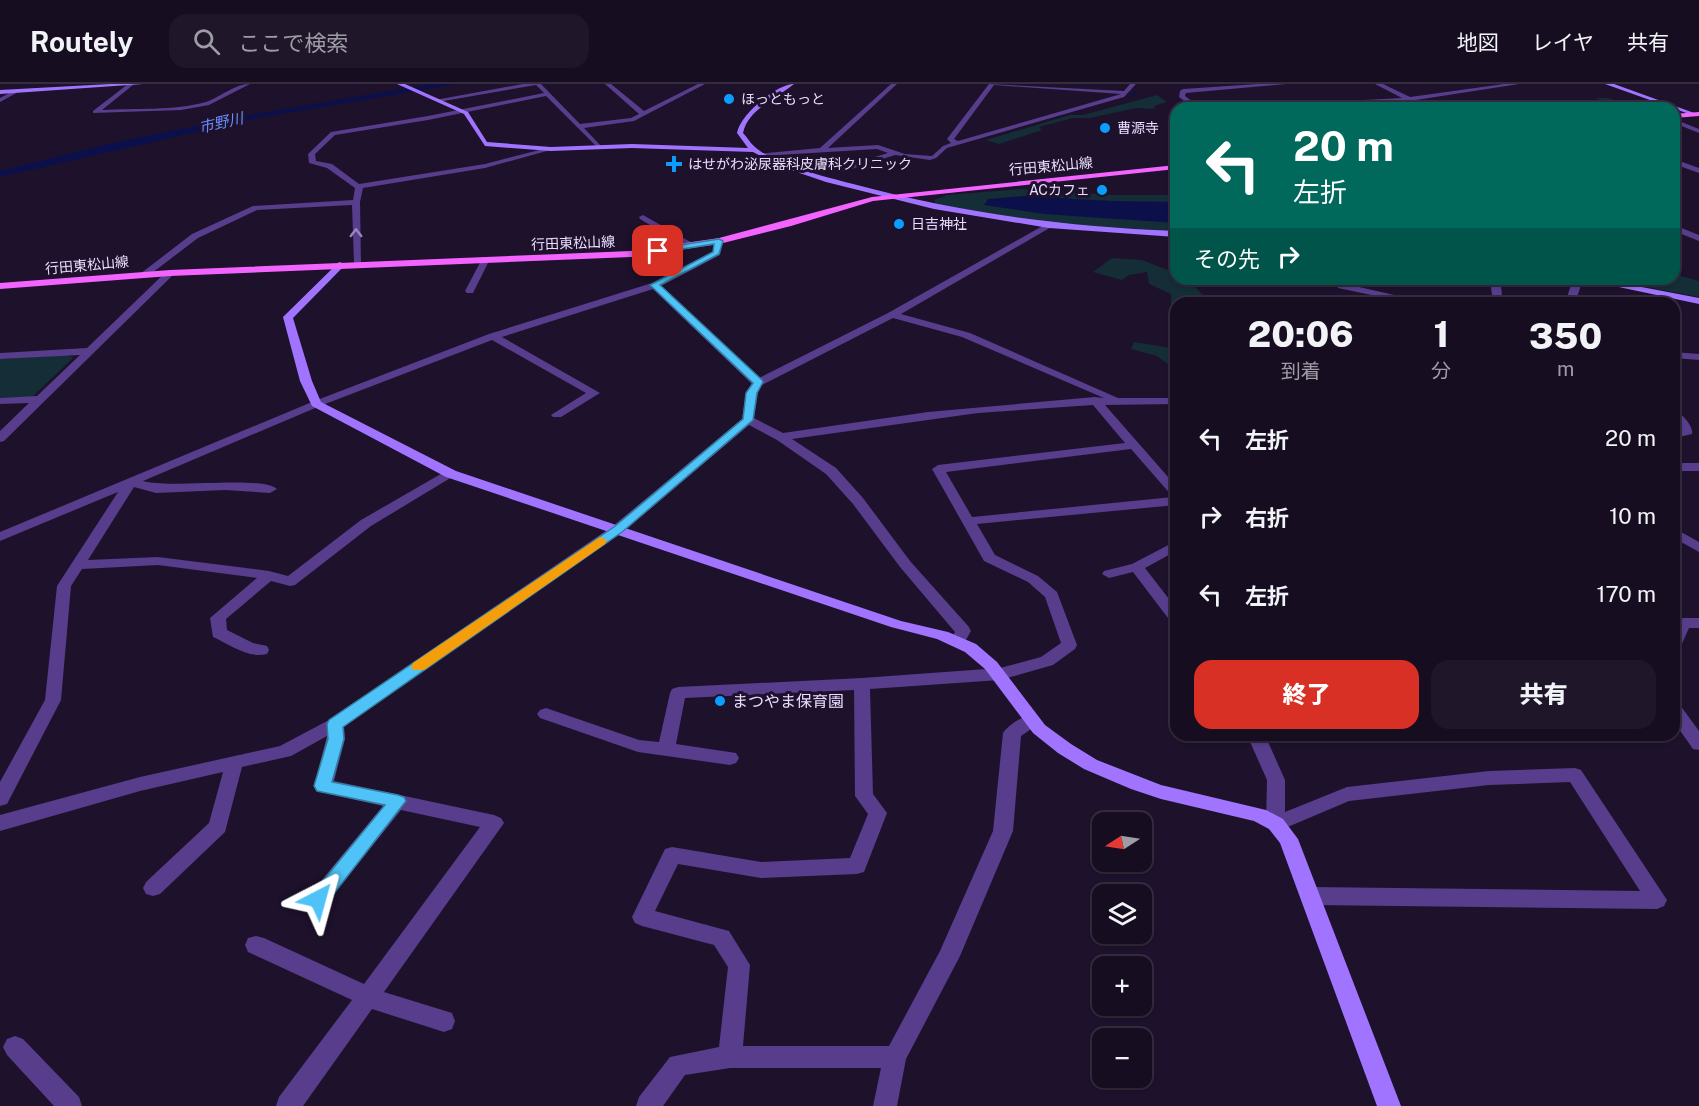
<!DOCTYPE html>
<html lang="ja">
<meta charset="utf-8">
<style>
:root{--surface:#160d21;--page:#1f162a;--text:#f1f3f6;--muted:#9e9ca5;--line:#352d3f;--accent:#d93025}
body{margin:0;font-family:"Public Sans","Noto Sans JP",sans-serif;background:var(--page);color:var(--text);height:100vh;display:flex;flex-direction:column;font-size:22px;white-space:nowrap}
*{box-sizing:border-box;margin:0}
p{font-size:20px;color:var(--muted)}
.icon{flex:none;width:33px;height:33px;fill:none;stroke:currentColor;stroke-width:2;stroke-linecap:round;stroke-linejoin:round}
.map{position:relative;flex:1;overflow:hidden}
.drawer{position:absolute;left:1170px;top:213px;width:510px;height:444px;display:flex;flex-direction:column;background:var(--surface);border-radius:18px;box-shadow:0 2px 4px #0004,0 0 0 2px var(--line)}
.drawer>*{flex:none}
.guide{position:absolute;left:1170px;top:18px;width:510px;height:183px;border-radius:18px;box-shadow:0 2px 4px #0004,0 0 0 2px var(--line);background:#00695c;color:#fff;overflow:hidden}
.needle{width:39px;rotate:258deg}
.controls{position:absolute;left:1092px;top:728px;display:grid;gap:12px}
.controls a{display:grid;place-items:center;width:60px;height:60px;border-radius:12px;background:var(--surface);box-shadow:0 2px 4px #0004,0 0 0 2px var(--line);font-size:30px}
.pin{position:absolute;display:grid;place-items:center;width:51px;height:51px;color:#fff;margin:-26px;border-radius:12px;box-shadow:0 3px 9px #0006}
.me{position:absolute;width:66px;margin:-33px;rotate:39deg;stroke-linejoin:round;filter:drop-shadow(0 0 4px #0008)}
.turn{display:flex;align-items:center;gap:21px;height:126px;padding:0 24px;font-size:27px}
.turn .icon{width:78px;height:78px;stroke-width:2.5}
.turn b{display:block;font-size:42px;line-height:51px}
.then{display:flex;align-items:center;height:57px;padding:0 24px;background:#0003;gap:12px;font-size:22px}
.eta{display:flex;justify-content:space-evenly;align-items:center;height:102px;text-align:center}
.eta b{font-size:36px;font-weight:800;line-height:42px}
.primary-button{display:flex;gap:12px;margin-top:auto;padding:12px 24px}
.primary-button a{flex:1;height:69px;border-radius:18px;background:var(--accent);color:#fff;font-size:24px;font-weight:800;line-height:69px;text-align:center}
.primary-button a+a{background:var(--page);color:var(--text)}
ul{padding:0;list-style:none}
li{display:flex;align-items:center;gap:18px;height:78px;padding:0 24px}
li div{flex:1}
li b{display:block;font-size:22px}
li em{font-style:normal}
header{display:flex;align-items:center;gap:36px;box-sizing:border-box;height:84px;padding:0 30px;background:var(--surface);border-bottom:2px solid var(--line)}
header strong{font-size:28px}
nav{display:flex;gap:33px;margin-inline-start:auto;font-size:21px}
.search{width:420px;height:54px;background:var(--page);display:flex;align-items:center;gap:15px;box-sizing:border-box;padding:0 21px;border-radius:18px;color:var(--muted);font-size:22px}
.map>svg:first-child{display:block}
</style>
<header>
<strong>Routely</strong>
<div class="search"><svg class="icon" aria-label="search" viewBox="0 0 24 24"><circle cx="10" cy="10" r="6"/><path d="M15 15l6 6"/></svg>ここで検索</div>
<nav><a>地図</a><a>レイヤ</a><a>共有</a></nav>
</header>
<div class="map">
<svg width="1699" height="1022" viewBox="0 0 1699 1022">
<rect width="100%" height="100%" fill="#1e112c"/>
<path fill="#142d36" d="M 1157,11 L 1167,18 L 1154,22 L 1155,25 L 1137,24 L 1089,34 L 1073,34 L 1039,43 L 1042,46 L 999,60 L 986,56 L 1070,31 L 1083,31 Z
M 1595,14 L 1608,14 L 1618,17 L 1641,16 L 1667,24 L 1625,24 Z
M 1022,105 L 1114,111 L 1176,111 L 1176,147 L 1050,140 L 936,121 L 934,116 L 947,111 Z
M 1112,174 L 1142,176 L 1176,189 L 1176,195 L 1188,195 L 1210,219 L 1176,219 L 1176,286 L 1157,272 L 1131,265 L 1134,258 L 1171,264 L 1171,210 L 1149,200 L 1147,188 L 1129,191 L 1122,196 L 1093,188 Z
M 1674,190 L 1699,197 L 1699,213 L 1605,195 L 1674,195 Z
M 68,271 L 73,274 L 32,313 L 0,314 L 0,275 Z"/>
<path fill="#0b104b" d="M 431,0 L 457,0 L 257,34 L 0,93 L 0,87 L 108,60 L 254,30 Z
M 1024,112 L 1112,117 L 1176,118 L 1176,139 L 1044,130 L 984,121 L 988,115 Z"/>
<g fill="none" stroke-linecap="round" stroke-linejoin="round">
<path fill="#0b104b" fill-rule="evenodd" d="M 1135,7 L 1138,8 L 1132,13 L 1130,13 Z"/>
<path fill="#573d8b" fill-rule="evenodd" d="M 128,0 L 133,1 L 102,26 C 135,24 174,27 206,18 C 221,13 234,0 250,0 L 209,21 L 181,26 L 93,29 L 93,27 Z
M 523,0 L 541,0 L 580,40 L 631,34 L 639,30 L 605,0 L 611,0 L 644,27 L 698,0 L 705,0 L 634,37 L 584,44 L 601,62 L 598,64 L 546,12 L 428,36 L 335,51 L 315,70 L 316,77 L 332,80 L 359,100 L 485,80 L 551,63 L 554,65 L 485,84 L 363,104 L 360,118 L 361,181 L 354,179 L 352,121 L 257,126 L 198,154 L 148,192 L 140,190 L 192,150 L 253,122 L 353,116 L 355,104 L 327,84 L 309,79 L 308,70 L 331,48 L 428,32 L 544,9 L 536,1 L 438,18 L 435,16 Z
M 891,0 L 897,0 L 828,64 L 878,61 L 905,70 L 932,72 L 943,62 L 951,59 L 947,55 L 989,0 L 1124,7 L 1130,0 L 1136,0 L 1124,13 L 947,64 L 936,74 L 930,76 L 895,71 L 842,88 L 839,84 L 888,69 L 877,65 L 760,72 L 757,70 L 820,64 ZM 994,1 L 1121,10 L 958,57 L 954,55 Z
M 1258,0 L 1286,0 L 1186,9 L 1185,12 L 1201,24 L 1194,24 L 1179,13 L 1180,7 L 1183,5 Z
M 1375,0 L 1383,0 L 1410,13 L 1504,0 L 1519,0 L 1416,16 L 1432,24 L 1424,24 L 1409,17 L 1213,24 L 1402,14 Z
M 15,6 L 20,7 L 0,18 L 0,14 Z
M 1674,35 L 1699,45 L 1699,49 L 1674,39 Z
M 1674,75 L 1699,84 L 1699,89 L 1674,80 Z
M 643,131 L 694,160 L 695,162 L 688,164 L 640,135 L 639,133 Z
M 1046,140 L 1053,142 L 901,230 L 970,249 L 1118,314 L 1176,314 L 1176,320 L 1105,321 L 1176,402 L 1176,421 L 977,440 L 995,471 L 1038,492 L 1057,508 L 1077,561 L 1075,565 L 1053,581 L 1000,596 L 870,605 L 873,710 L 887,729 L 864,788 L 857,790 L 761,794 L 678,780 L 655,827 L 729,847 L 750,881 L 743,962 L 889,962 L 940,867 L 993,747 L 1003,649 C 1010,639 1026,629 1037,633 L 1040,637 L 1037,641 L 1021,652 L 1013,747 L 960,872 L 906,975 L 897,1022 L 873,1022 L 881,984 L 730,984 L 685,991 L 663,1022 L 636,1022 L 639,1013 L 670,973 L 719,963 L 728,883 L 714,861 L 642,842 L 635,839 L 632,833 L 665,765 L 672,763 L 761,778 L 850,774 L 868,730 L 855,712 L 854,606 L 685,614 L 676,660 L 736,669 L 739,674 L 736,679 L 730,681 L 638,668 L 540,634 L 537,630 L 540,626 L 546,624 L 639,656 L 659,658 L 670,609 L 672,605 L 678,603 L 862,594 L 1000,584 L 1041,573 L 1061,559 L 1045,513 L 1028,498 L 984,477 L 932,385 L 938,381 L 1125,359 L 1093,321 L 978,329 L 792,355 L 836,384 L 863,414 L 910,477 L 969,543 L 971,547 L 963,561 L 951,561 L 949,557 L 955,548 L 900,483 L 853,420 L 826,390 L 777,356 L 749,341 L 623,448 L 344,642 L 345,655 L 334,697 L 494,731 L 501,734 L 504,739 L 384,908 L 452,929 L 455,937 L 452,945 L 444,948 L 372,925 L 303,1022 L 276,1022 L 279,1013 L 352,916 L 248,868 L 245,861 L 248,854 L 256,852 L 264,854 L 364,900 L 480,743 L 401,726 L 325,821 L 318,824 L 311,821 L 308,815 L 311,809 L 383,722 L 316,707 L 314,702 L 327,652 L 291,672 L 242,683 L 225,748 L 160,810 L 153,812 L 146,810 L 143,804 L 146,798 L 209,739 L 223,688 L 140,707 L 0,747 L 0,731 L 140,693 L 280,662 L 329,636 L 613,442 L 742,335 L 746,309 L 752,300 L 653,205 L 502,253 L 600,309 L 561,333 L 553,333 L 551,331 L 586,309 L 492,256 L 320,322 L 143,397 C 170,405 262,391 277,405 L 270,409 L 225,406 L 156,409 L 134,403 L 88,476 L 158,473 L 269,487 L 288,492 L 361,436 L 446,387 L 456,387 L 457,390 L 371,442 L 295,501 L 290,502 L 271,497 L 226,535 L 227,546 L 253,559 L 267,562 L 269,566 L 267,570 C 248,575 229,560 213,553 L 210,534 L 257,494 L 158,481 L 82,485 L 71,502 L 61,616 L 7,720 L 0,722 L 0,698 L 45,616 L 57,502 L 118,408 L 0,457 L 0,448 L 312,318 L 489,250 L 652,199 L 713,168 L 716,155 L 723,157 L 720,171 L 661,202 L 759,294 L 888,229 ZM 893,234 L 962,253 L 1104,314 L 1095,313 L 928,328 L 783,349 L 754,334 L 758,309 L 762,301 ZM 1131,365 L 1173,413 L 972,433 L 946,388 Z
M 1674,141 L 1699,151 L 1699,157 L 1674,147 Z
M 483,173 L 490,175 L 473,209 L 467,209 L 465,207 Z
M 167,187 L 175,189 L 4,357 L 0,358 L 0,347 L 29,319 L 0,320 L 0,314 L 37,312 L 80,271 L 0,275 L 0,269 L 87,264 Z
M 1337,195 L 1347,195 L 1346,200 L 1429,219 L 1410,219 L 1338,204 Z
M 1490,195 L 1500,195 L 1503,219 L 1493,219 Z
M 1573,195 L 1583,195 L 1575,219 L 1565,219 Z
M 1674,268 L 1699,270 L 1699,276 L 1674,274 Z
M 1674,326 C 1682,329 1694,343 1692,350 L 1674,354 L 1674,346 L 1680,345 L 1674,338 Z
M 1674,379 L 1699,379 L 1699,387 L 1674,387 Z
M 1674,444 L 1699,458 L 1699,468 L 1674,454 Z
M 1176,457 L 1176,467 L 1145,484 L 1176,524 L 1176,540 L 1171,538 L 1133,488 L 1109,494 L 1102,490 L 1104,487 L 1132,480 Z
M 1683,534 L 1699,534 L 1699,544 L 1689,544 L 1680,564 L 1674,565 L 1674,542 L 1678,536 Z
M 1674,619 L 1680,621 L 1699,647 L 1699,666 L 1693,665 L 1674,638 Z
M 1247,651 L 1265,651 L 1285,696 L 1285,728 L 1347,703 L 1489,687 L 1575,684 L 1581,686 L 1667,816 L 1664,822 L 1657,825 L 1311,821 L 1304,818 L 1301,812 L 1304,806 L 1311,803 L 1640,807 L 1570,698 L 1489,701 L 1349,717 L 1283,745 L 1276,748 L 1269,745 L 1266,740 L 1267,696 Z
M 15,952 L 23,955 L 79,1013 L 82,1022 L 54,1022 L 7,971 L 3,963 L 7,955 Z"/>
<path fill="#a174ff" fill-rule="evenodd" d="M 110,0 L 143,0 L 0,10 L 0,6 Z
M 397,0 L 405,0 L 468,28 L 487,58 L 551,63 L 632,60 L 748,64 L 737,49 C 740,31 776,0 794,0 C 777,14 748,25 743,49 C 747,53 750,59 755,63 C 775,81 830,94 857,101 C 965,130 1064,142 1176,147 L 1176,153 L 1049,144 L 934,125 L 826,98 L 782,83 L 753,68 L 632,64 L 551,67 L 485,62 L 464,30 Z
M 1605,0 L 1614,0 L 1697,30 L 1692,31 Z
M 339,178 L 346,180 L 293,234 L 312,297 L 321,318 L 456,387 L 901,537 L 948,548 L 976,560 L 997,578 L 1045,641 L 1071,660 L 1097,676 L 1161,701 L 1266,726 L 1283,735 L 1298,755 L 1401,1022 L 1377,1022 L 1280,759 L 1269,745 L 1254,737 L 1161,715 L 1131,705 L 1084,685 L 1058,669 L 1033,649 L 985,585 L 965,568 L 937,555 L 891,543 L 446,393 L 312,322 L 300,297 L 283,233 Z
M 1581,195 L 1600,195 L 1699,214 L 1699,220 Z"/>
<path fill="#f364ff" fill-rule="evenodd" d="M 1699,28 L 1699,32 L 1674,34 L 1674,30 Z
M 1176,81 L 1176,85 L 873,117 L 791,142 L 719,160 L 631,173 L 170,192 L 0,205 L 0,199 L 170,186 L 631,167 L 719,154 L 872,113 Z"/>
</g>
<defs><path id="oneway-chevron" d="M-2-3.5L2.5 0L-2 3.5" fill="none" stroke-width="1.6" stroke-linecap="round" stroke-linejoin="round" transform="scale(1.5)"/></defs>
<use stroke="#9a85bf" href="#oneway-chevron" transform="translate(356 149) rotate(-90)"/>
<path fill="#4fc3f7" stroke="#337fa1" stroke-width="1.5" d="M 719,155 L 723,157 L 719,170 L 660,201 L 762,296 L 763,298 L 757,309 L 753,336 L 622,448 L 343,643 L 344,655 L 332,698 L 398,711 L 404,713 L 406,717 L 325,821 L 318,823 L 312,821 L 309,815 L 312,810 L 385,721 L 317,707 L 314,702 L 328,655 L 327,640 L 329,636 L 614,443 L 743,335 L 746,309 L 753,299 L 650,201 L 713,168 L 714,160 L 658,169 L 655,168 L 655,165 Z"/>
<path fill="#f59e0b" d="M 600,453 L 605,455 L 607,457 L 605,460 L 424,586 L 413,586 L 411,583 L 413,579 Z"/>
<g fill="#099dfe" stroke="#1e112c" stroke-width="2">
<circle cx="729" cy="15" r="6"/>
<circle cx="1105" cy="44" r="6"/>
<path d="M671 71h6v6h6v6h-6v6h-6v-6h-6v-6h6z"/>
<circle cx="1102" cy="106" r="6"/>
<circle cx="899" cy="140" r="6"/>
<circle cx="720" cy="617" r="6"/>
</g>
<g text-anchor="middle" stroke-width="6" stroke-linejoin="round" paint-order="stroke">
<g font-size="14" fill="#ebddff" stroke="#1e112c" text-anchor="start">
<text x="741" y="20">ほっともっと</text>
<text x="1117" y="49">曹源寺</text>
<text x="688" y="85">はせがわ泌尿器科皮膚科クリニック</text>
<text x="1090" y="111" text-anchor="end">ACカフェ</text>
<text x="911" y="145">日吉神社</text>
</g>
<g font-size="14" fill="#ebddff" stroke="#1e112c">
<text transform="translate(1051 82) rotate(-5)" y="5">行田東松山線</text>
<text transform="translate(573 159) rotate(-2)" y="5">行田東松山線</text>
<text transform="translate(87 181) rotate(-5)" y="5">行田東松山線</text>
</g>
<g font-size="15" font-style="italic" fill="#6b8eff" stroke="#1e112c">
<text transform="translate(221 39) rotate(-13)" y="5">市野川</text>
</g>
<g font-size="16" fill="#ebddff" stroke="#1e112c" text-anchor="start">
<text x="732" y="623">まつやま保育園</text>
</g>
</g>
</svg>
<div class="controls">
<a><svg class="needle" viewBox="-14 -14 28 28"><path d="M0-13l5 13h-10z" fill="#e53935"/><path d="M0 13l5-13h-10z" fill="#9e9ca5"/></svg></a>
<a><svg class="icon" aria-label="layers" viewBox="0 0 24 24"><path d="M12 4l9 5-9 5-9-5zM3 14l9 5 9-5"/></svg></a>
<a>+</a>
<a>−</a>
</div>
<div class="pin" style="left:658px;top:167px;background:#d93025"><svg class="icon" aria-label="arrive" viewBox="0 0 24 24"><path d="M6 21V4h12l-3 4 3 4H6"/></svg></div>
<svg class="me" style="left:318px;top:815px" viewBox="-20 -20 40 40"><path d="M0-17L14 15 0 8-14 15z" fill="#4fc3f7" stroke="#fff" stroke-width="4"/></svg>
<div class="guide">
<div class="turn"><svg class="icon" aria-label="left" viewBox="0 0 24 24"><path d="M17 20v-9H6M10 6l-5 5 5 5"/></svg><div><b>20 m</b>左折</div></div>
<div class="then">その先<svg class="icon" aria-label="right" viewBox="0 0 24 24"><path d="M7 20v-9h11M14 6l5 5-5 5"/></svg></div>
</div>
<section class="drawer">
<div class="eta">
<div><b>20:06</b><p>到着</p></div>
<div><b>1</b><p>分</p></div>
<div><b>350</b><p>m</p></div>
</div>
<ul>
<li><svg class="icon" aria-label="left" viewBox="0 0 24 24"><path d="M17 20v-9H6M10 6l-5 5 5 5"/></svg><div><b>左折</b></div><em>20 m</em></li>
<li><svg class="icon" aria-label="right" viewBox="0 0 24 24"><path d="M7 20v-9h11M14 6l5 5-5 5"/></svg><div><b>右折</b></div><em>10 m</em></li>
<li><svg class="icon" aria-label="left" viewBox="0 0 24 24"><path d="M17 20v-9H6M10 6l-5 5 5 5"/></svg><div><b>左折</b></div><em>170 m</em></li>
</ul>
<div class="primary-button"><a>終了</a><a>共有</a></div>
</section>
</div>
